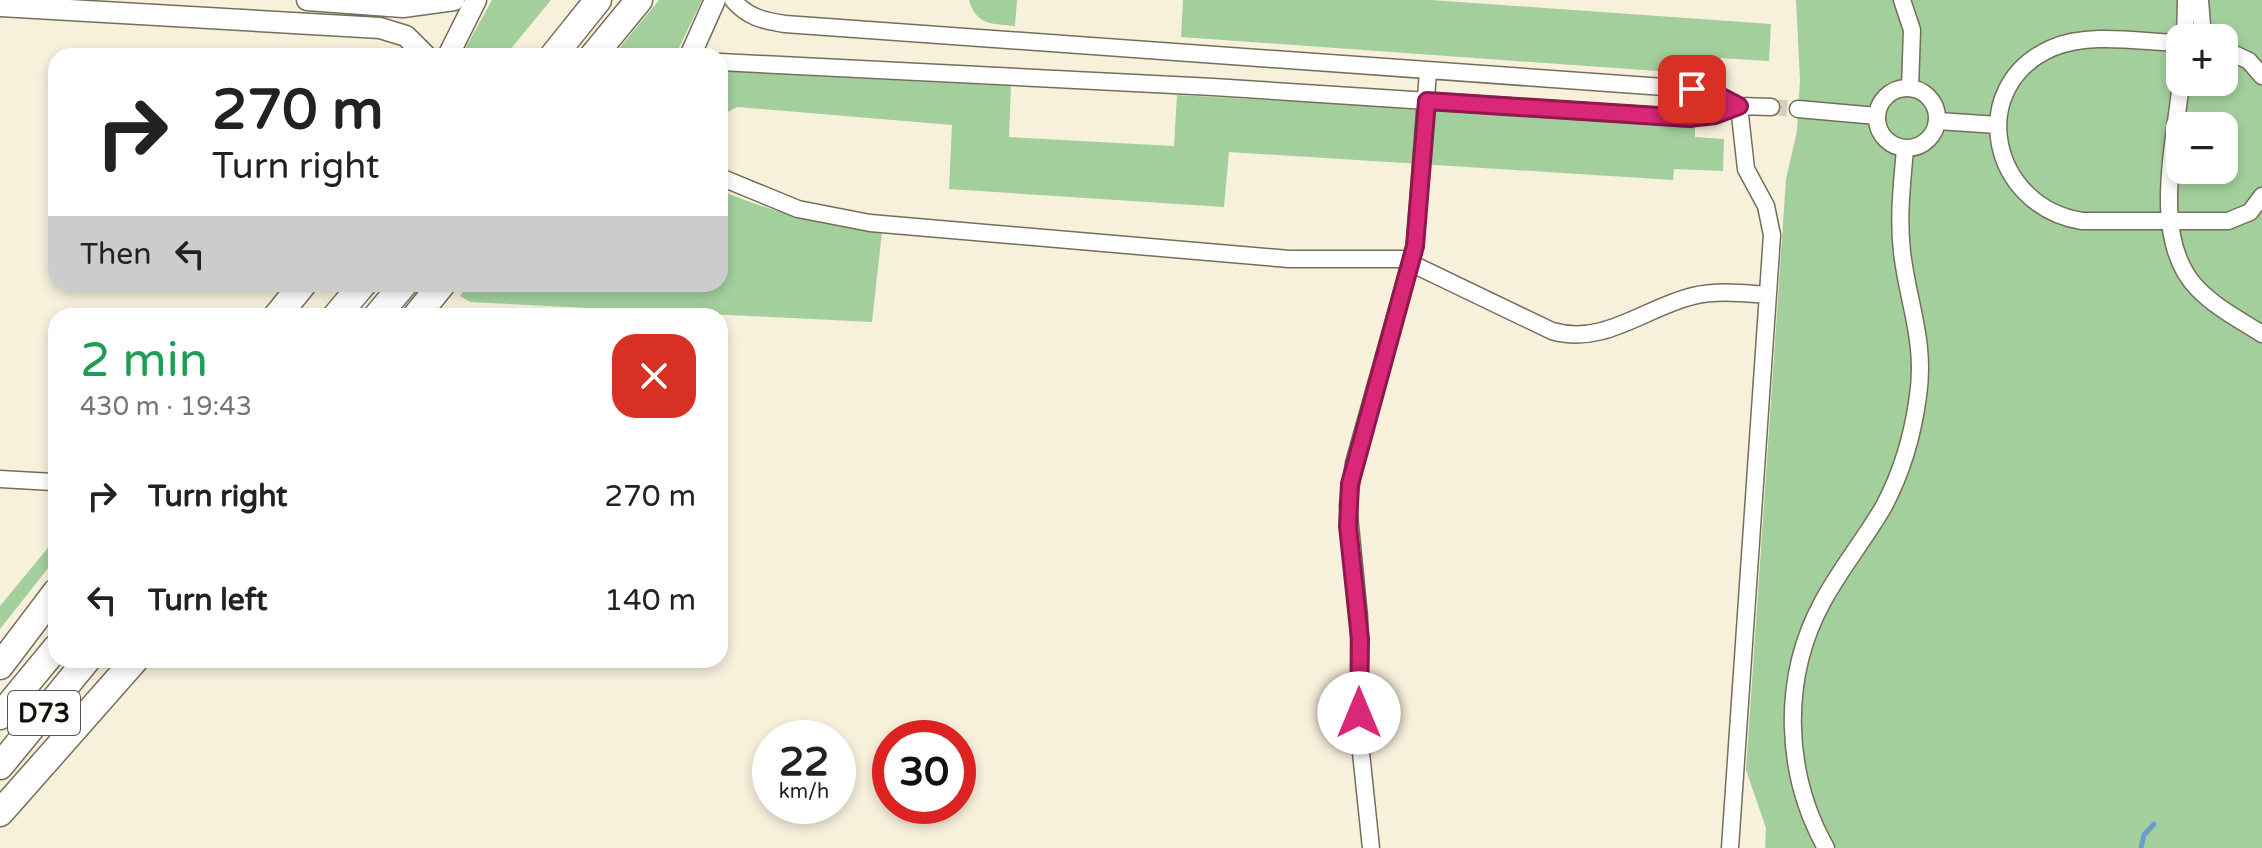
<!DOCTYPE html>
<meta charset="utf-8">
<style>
:root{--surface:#fff;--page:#f6f6f6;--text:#222;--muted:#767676}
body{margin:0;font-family:"Varela Round",sans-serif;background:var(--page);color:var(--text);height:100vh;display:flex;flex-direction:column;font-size:30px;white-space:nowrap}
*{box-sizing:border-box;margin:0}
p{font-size:26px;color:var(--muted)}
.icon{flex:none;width:44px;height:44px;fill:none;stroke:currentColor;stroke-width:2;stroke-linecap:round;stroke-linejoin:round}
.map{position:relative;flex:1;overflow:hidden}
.sheet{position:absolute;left:48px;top:308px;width:680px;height:360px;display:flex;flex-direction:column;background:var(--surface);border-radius:24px;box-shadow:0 4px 12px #0003}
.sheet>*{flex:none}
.top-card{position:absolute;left:48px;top:48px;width:680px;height:244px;border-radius:24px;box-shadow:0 4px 12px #0003;background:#fff;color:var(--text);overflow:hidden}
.controls{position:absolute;left:2166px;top:24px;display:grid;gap:16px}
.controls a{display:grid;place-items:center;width:72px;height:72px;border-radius:16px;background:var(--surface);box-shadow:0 4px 12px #0003;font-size:40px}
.speed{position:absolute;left:752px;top:720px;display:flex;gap:16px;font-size:40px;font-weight:700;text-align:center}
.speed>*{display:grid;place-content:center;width:104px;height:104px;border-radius:50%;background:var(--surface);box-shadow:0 4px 12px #0003;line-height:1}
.speed small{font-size:20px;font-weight:400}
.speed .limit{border:12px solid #d22;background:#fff;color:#111}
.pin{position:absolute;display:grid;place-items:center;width:68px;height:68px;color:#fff;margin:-34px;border-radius:16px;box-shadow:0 4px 12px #0006}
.me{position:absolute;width:88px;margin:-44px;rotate:0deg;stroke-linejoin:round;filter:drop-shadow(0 0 6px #0008)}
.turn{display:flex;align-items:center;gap:28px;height:168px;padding:0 32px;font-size:36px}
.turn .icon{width:104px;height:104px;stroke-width:2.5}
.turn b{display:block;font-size:56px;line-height:68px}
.then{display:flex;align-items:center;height:76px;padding:0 32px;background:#0003;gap:16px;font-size:30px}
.round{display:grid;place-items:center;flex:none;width:84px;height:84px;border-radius:24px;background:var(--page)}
.headline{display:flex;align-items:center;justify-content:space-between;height:136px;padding:0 32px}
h1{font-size:48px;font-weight:600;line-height:60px;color:#1e9e55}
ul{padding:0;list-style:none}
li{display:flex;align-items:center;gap:24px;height:104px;padding:0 32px}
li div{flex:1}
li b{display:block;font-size:30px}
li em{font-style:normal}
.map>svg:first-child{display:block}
</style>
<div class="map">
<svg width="2262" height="848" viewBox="0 0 2262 848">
<rect width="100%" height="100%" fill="#f7f0db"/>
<path fill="#a3cf9d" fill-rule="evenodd" d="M 492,0 L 551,0 L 505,56 L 461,56 Z
M 659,0 L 702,0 L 675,56 L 613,56 Z
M 969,0 L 1017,0 L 1015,26 C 992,24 976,25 969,0 Z
M 1183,0 L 1431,0 L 1771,24 L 1769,61 L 1701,57 L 1699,74 L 1181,37 Z
M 1796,0 L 2262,0 L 2262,848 L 1765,848 L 1766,828 L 1746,770 L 1786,179 L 1797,131 L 1800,80 ZM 2180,38 L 2224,38 L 2224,82 L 2180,82 ZM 2180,126 L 2224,126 L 2224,170 L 2180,170 Z
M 720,71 L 1011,86 L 1009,137 L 1174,146 L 1177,95 L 1695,123 L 1695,137 L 1724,139 L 1723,171 L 1674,169 L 1673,180 L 1229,152 L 1224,207 L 949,189 L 952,125 L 737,107 L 720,116 Z
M 720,190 C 773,213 825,225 882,232 L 872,322 L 470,302 L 460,296 L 469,284 L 720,284 Z
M 56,538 L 56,558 L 0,629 L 0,606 Z"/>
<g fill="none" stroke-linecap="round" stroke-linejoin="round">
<path stroke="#6c9bd0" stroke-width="5" d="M 2141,848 L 2144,835 L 2154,824"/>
<path stroke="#d5cebb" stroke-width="16" stroke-dasharray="16 8" stroke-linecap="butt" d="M 1771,107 L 1798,109"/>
<defs>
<path id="minor" d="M 733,0 C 747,17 764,21 785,24 L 1692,89 L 1716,94 L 1739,106
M 1902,0 L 1912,30 L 1910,88
M 2200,0 L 2203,38
M 2185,38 L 2186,0
M 2180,43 C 2140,42 2090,32 2052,48 C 1964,87 1991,207 2082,221 L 2228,221 L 2250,212 L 2262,196
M 2224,49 L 2249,61 L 2262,76
M 720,62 L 1213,87 L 1689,118 L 1715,115 L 1739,106 L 1771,107
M 2181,82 C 2175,144 2150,239 2197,288 C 2215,307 2240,320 2262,334
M1877 118a30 30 0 1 1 60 0a30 30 0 1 1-60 0Z
M 1798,109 L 1877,116
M 1938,121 L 1998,125
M 720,177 L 798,209 L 870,223 L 1289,259 L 1402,259 L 1552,331 C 1604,346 1644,308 1693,296 C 1717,290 1742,293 1767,295
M 0,479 L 53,482
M 1371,848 L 1360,743 L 1359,617 L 1348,505 L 1354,463 L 1415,246 L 1428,71
M 1730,848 L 1772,235 L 1766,206 L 1746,169 L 1739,106
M 1826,848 C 1784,773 1781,679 1822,603 C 1840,569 1865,539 1884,506 C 1902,472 1913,434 1918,396 C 1926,341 1908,304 1902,252 C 1898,217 1902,184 1905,149"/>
<path id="tertiary" d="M 307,0 L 403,7 L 454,0
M 0,6 L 380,28 L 406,36 L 426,56
M 448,56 L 476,0
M 690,56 L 715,0"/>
<path id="primary" d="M 553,56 L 598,0
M 593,56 L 639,0
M 277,316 L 303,284
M 336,316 L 363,284
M 377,316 L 404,284
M 416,316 L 442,284
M 0,666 L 56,592
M 0,716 L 56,648
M 0,766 L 87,660
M 0,813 L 135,660"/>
</defs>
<use href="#minor" stroke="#746e5b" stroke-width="19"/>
<use href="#tertiary" stroke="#746e5b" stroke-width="23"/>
<use href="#primary" stroke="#746e5b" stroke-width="29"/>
<use href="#minor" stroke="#fff" stroke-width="16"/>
<use href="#tertiary" stroke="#fff" stroke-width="20"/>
<use href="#primary" stroke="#fff" stroke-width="26"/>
</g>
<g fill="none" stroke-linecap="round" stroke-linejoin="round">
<defs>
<path id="route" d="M 1359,713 L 1360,639 L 1348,526 L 1350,484 L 1415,246 L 1427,101 L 1689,118 L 1715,115 L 1739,106 L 1716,94 L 1692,89"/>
</defs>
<use href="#route" stroke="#8e194d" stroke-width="20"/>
<use href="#route" stroke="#db2777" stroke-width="14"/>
</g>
<g text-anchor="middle" stroke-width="8" stroke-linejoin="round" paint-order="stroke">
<rect fill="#fff" stroke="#595752" stroke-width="2" x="8" y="691" width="72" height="44" rx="6"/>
<g font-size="26" font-weight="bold" fill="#120f08">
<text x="44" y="722">D73</text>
</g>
</g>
</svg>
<div class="controls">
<a>+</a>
<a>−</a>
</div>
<div class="speed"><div>22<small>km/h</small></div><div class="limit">30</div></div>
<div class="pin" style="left:1692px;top:89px;background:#d93025"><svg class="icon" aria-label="arrive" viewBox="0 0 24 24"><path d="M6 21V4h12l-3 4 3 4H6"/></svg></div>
<svg class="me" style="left:1359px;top:713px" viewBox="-20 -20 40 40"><circle r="19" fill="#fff"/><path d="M0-13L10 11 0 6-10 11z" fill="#db2777"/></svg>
<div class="top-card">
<div class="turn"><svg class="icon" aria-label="right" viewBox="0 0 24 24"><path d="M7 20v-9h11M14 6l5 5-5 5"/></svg><div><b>270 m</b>Turn right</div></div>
<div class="then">Then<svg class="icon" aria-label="left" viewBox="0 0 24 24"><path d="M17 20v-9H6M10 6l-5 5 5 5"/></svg></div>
</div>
<section class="sheet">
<div class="headline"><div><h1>2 min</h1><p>430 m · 19:43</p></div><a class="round" style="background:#d93025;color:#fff"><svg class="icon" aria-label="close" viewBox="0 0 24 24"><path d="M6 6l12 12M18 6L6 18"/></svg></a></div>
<ul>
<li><svg class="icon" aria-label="right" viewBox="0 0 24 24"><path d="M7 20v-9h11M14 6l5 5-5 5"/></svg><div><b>Turn right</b></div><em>270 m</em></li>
<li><svg class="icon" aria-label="left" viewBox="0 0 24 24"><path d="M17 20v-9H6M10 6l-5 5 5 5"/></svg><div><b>Turn left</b></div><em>140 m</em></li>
</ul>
</section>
</div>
